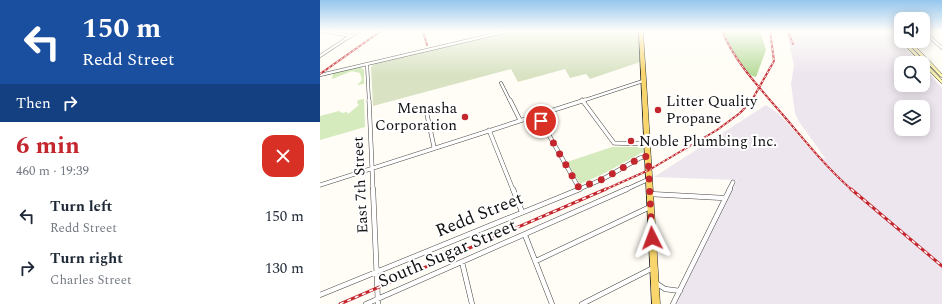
<!DOCTYPE html>
<meta charset="utf-8">
<style>
:root{--surface:#fff;--page:#f6f6f7;--text:#1f2937;--muted:#747a83;--accent:#c4262e}
body{margin:0;font-family:Spectral,serif;background:var(--page);color:var(--text);height:100vh;display:flex;flex-direction:column;font-size:15px;white-space:nowrap}
*{box-sizing:border-box;margin:0}
p{font-size:13px;color:var(--muted)}
.icon{flex:none;width:22px;height:22px;fill:none;stroke:currentColor;stroke-width:2;stroke-linecap:round;stroke-linejoin:round}
.map{position:relative;flex:1;overflow:hidden}
.details{display:flex;flex-direction:column;background:var(--surface);width:320px}
.details>*{flex:none}
.top-card{background:#1a4fa0;color:#fff;overflow:hidden}
.tools{position:absolute;left:574px;top:12px;display:grid;gap:8px}
.tools a{display:grid;place-items:center;width:36px;height:36px;border-radius:8px;background:var(--surface);box-shadow:0 2px 10px #0003;font-size:20px}
.pin{position:absolute;display:grid;place-items:center;width:34px;height:34px;color:#fff;margin:-17px;border:2px solid #fff;border-radius:50%;box-shadow:0 1px 4px #0007}
.me{position:absolute;width:44px;margin:-22px;rotate:357deg;stroke-linejoin:round;filter:drop-shadow(0 0 3px #0008)}
.turn{display:flex;align-items:center;gap:14px;height:84px;padding:0 16px;font-size:18px}
.turn .icon{width:52px;height:52px;stroke-width:2.5}
.turn b{display:block;font-size:28px;line-height:34px}
.then{display:flex;align-items:center;height:38px;padding:0 16px;background:#0003;gap:8px;font-size:15px}
.round{display:grid;place-items:center;flex:none;width:42px;height:42px;border-radius:12px;background:var(--page)}
.summary{display:flex;align-items:center;justify-content:space-between;height:68px;padding:0 16px}
h1{font-size:24px;font-weight:700;line-height:30px;color:var(--accent)}
ul{padding:0;list-style:none}
li{display:flex;align-items:center;gap:12px;height:52px;padding:0 16px}
li div{flex:1}
li b{display:block;font-size:15px}
li em{font-style:normal}
main{display:flex;flex:1;min-height:0}
.map>svg:first-child{display:block}
</style>
<main>
<section class="details">
<div class="top-card">
<div class="turn"><svg class="icon" aria-label="left" viewBox="0 0 24 24"><path d="M17 20v-9H6M10 6l-5 5 5 5"/></svg><div><b>150 m</b>Redd Street</div></div>
<div class="then">Then<svg class="icon" aria-label="right" viewBox="0 0 24 24"><path d="M7 20v-9h11M14 6l5 5-5 5"/></svg></div>
</div>
<div class="summary"><div><h1>6 min</h1><p>460 m · 19:39</p></div><a class="round" style="background:#d93025;color:#fff"><svg class="icon" aria-label="close" viewBox="0 0 24 24"><path d="M6 6l12 12M18 6L6 18"/></svg></a></div>
<ul>
<li><svg class="icon" aria-label="left" viewBox="0 0 24 24"><path d="M17 20v-9H6M10 6l-5 5 5 5"/></svg><div><b>Turn left</b><p>Redd Street</p></div><em>150 m</em></li>
<li><svg class="icon" aria-label="right" viewBox="0 0 24 24"><path d="M7 20v-9h11M14 6l5 5-5 5"/></svg><div><b>Turn right</b><p>Charles Street</p></div><em>130 m</em></li>
</ul>
</section>
<div class="map">
<svg width="622" height="304" viewBox="0 0 622 304">
<rect width="100%" height="100%" fill="#fffdf5"/>
<path fill="#eee6ef" fill-rule="evenodd" d="M 466,31 L 569,31 L 599,63 L 581,63 L 581,85 L 603,85 L 603,67 L 622,88 L 622,304 L 356,304 L 417,180 L 334,177 L 446,105 L 459,114 L 494,153 L 506,159 L 479,122 L 475,113 L 471,84 L 474,65 ZM 581,107 L 603,107 L 603,129 L 581,129 Z"/>
<path fill="#d5ebbd" d="M 41,67 L 44,70 L 44,84 L 37,85 L 42,80 L 40,73 L 32,71 L 12,79 L 13,73 Z
M 44,99 L 45,127 L 0,140 L 0,116 L 19,111 L 22,113 L 27,112 L 28,114 L 39,105 L 37,103 L 38,100 Z
M 292,147 L 323,147 L 323,152 L 283,174 L 260,184 L 247,162 Z"/>
<path fill="#b9dc9c" d="M 403,31 L 440,31 L 446,50 L 436,77 C 424,77 408,41 403,31 Z"/>
<path fill="#d9e3c4" d="M 192,31 L 318,31 L 320,62 L 270,79 L 266,74 L 250,78 L 245,69 L 198,82 L 191,69 L 53,106 L 51,67 L 54,64 Z"/>
<g fill="none" stroke-linecap="round" stroke-linejoin="round">
<defs>
<path id="minor-far2" d="M 3,31 L 31,36
M 603,31 L 622,48
M 0,56 L 38,31
M 47,64 L 49,101
M 0,75 L 188,31
M 181,83 L 190,101
M 262,101 L 323,81"/>
<path id="minor-far1" d="M 49,100 L 53,190
M 190,100 L 200,120
M 262,100 L 294,143 L 327,144
M 106,110 L 114,147
M 217,114 L 259,188
M 169,130 L 193,190
M 0,185 L 265,100
M 257,190 L 283,179 L 320,158 L 328,156
M 305,190 L 329,179
M 409,190 L 413,182"/>
<path id="minor" d="M 53,189 L 58,304
M 193,189 L 202,212
M 330,194 L 404,198
M 205,235 L 232,304
M 216,261 L 330,207
M 142,262 L 152,304
M 336,283 L 345,289 L 360,291
M 0,295 L 260,189
M 46,304 L 307,189
M 262,304 L 333,268
M 353,304 L 410,189"/>
<path id="secondary" d="M 572,31 L 575,31 L 581,37 L 581,40 Z
M 581,41 L 585,41 L 622,80 L 622,83 L 621,83 L 603,64 L 603,63 L 602,63 Z
M 586,41 L 590,41 L 622,74 L 622,77 L 621,77 Z"/>
<path id="primary" d="M 319,31 L 323,31 L 340,304 L 332,304 Z"/>
</defs>
<use href="#minor-far2" stroke="#444" stroke-width="3.5"/>
<use href="#minor-far1" stroke="#444" stroke-width="4.5"/>
<use href="#minor" stroke="#444" stroke-width="5.5"/>
<use href="#secondary" stroke="#333" stroke-width="1"/>
<use href="#primary" stroke="#222" stroke-width="1"/>
<use href="#minor-far2" stroke="#fff" stroke-width="2.5"/>
<use href="#minor-far1" stroke="#fff" stroke-width="3.5"/>
<use href="#minor" stroke="#fff" stroke-width="4.5"/>
<use href="#secondary" fill="#fff6b0" fill-rule="evenodd"/>
<use href="#primary" fill="#f9d66b" fill-rule="evenodd"/>
<defs>
<path id="rail-far1" d="M 103,31 L 107,45
M 402,31 C 416,64 440,88 463,115 C 485,141 506,167 532,190
M 468,31 L 473,44
M 0,74 L 61,31
M 284,190 L 329,170 L 397,130 L 420,113 L 432,100 L 454,61 L 450,31"/>
<path id="rail" d="M 531,189 L 622,266
M 20,304 L 286,189"/>
</defs>
<use href="#rail-far1" stroke="#c4262e" stroke-width="2"/>
<use href="#rail" stroke="#c4262e" stroke-width="3"/>
<use href="#rail-far1" stroke="#fff" stroke-width="1" stroke-dasharray="2.5" stroke-linecap="butt"/>
<use href="#rail" stroke="#fff" stroke-width="1.5" stroke-dasharray="4" stroke-linecap="butt"/>
</g>
<linearGradient id="sky" x2="0" y2="1"><stop stop-color="#95c6ee"/><stop offset="0.42" stop-color="#fffefa"/><stop offset="1" stop-color="#fffefa" stop-opacity="0"/></linearGradient>
<rect width="622" height="74" fill="url(#sky)"/>
<g fill="none" stroke-linecap="round" stroke-linejoin="round">
<path stroke="#c4262e" stroke-width="7" stroke-dasharray="0 12.6" d="M 221,121 L 259,188 L 283,179 L 320,158 L 328,156 L 332,238"/>
</g>
<g fill="#c4262e" stroke="#fff" stroke-width="1.5">
<circle cx="338" cy="110" r="4"/>
<circle cx="145" cy="117" r="4"/>
<circle cx="311" cy="141" r="4"/>
</g>
<g text-anchor="middle" stroke-width="4" stroke-linejoin="round" paint-order="stroke">
<g font-size="15" fill="#111" stroke="#fff" text-anchor="start">
<text x="346" y="106">Litter Quality<tspan x="346" dy="17">Propane</tspan></text>
<text x="137" y="113" text-anchor="end">Menasha<tspan x="137" dy="17">Corporation</tspan></text>
<text x="319" y="146">Noble Plumbing Inc.</text>
</g>
<g font-size="15" fill="#111" stroke="#fff">
<text transform="translate(40 185) rotate(-93)" y="5">East 7th Street</text>
</g>
<g font-size="18" fill="#111" stroke="#fff">
<text transform="translate(159 214) rotate(-22)" y="6">Redd Street</text>
<text transform="translate(127 253) rotate(-23)" y="6">South Sugar Street</text>
</g>
</g>
</svg>
<div class="tools">
<a><svg class="icon" aria-label="sound" viewBox="0 0 24 24"><path d="M4 9h4l5-4v14l-5-4H4zM17 9q2 3 0 6"/></svg></a>
<a><svg class="icon" aria-label="search" viewBox="0 0 24 24"><circle cx="10" cy="10" r="6"/><path d="M15 15l6 6"/></svg></a>
<a><svg class="icon" aria-label="layers" viewBox="0 0 24 24"><path d="M12 4l9 5-9 5-9-5zM3 14l9 5 9-5"/></svg></a>
</div>
<div class="pin" style="left:221px;top:121px;background:#d93025"><svg class="icon" aria-label="arrive" viewBox="0 0 24 24"><path d="M6 21V4h12l-3 4 3 4H6"/></svg></div>
<svg class="me" style="left:332px;top:238px" viewBox="-20 -20 40 40"><path d="M0-17L14 15 0 8-14 15z" fill="#c4262e" stroke="#fff" stroke-width="4"/></svg>
</div>
</main>
